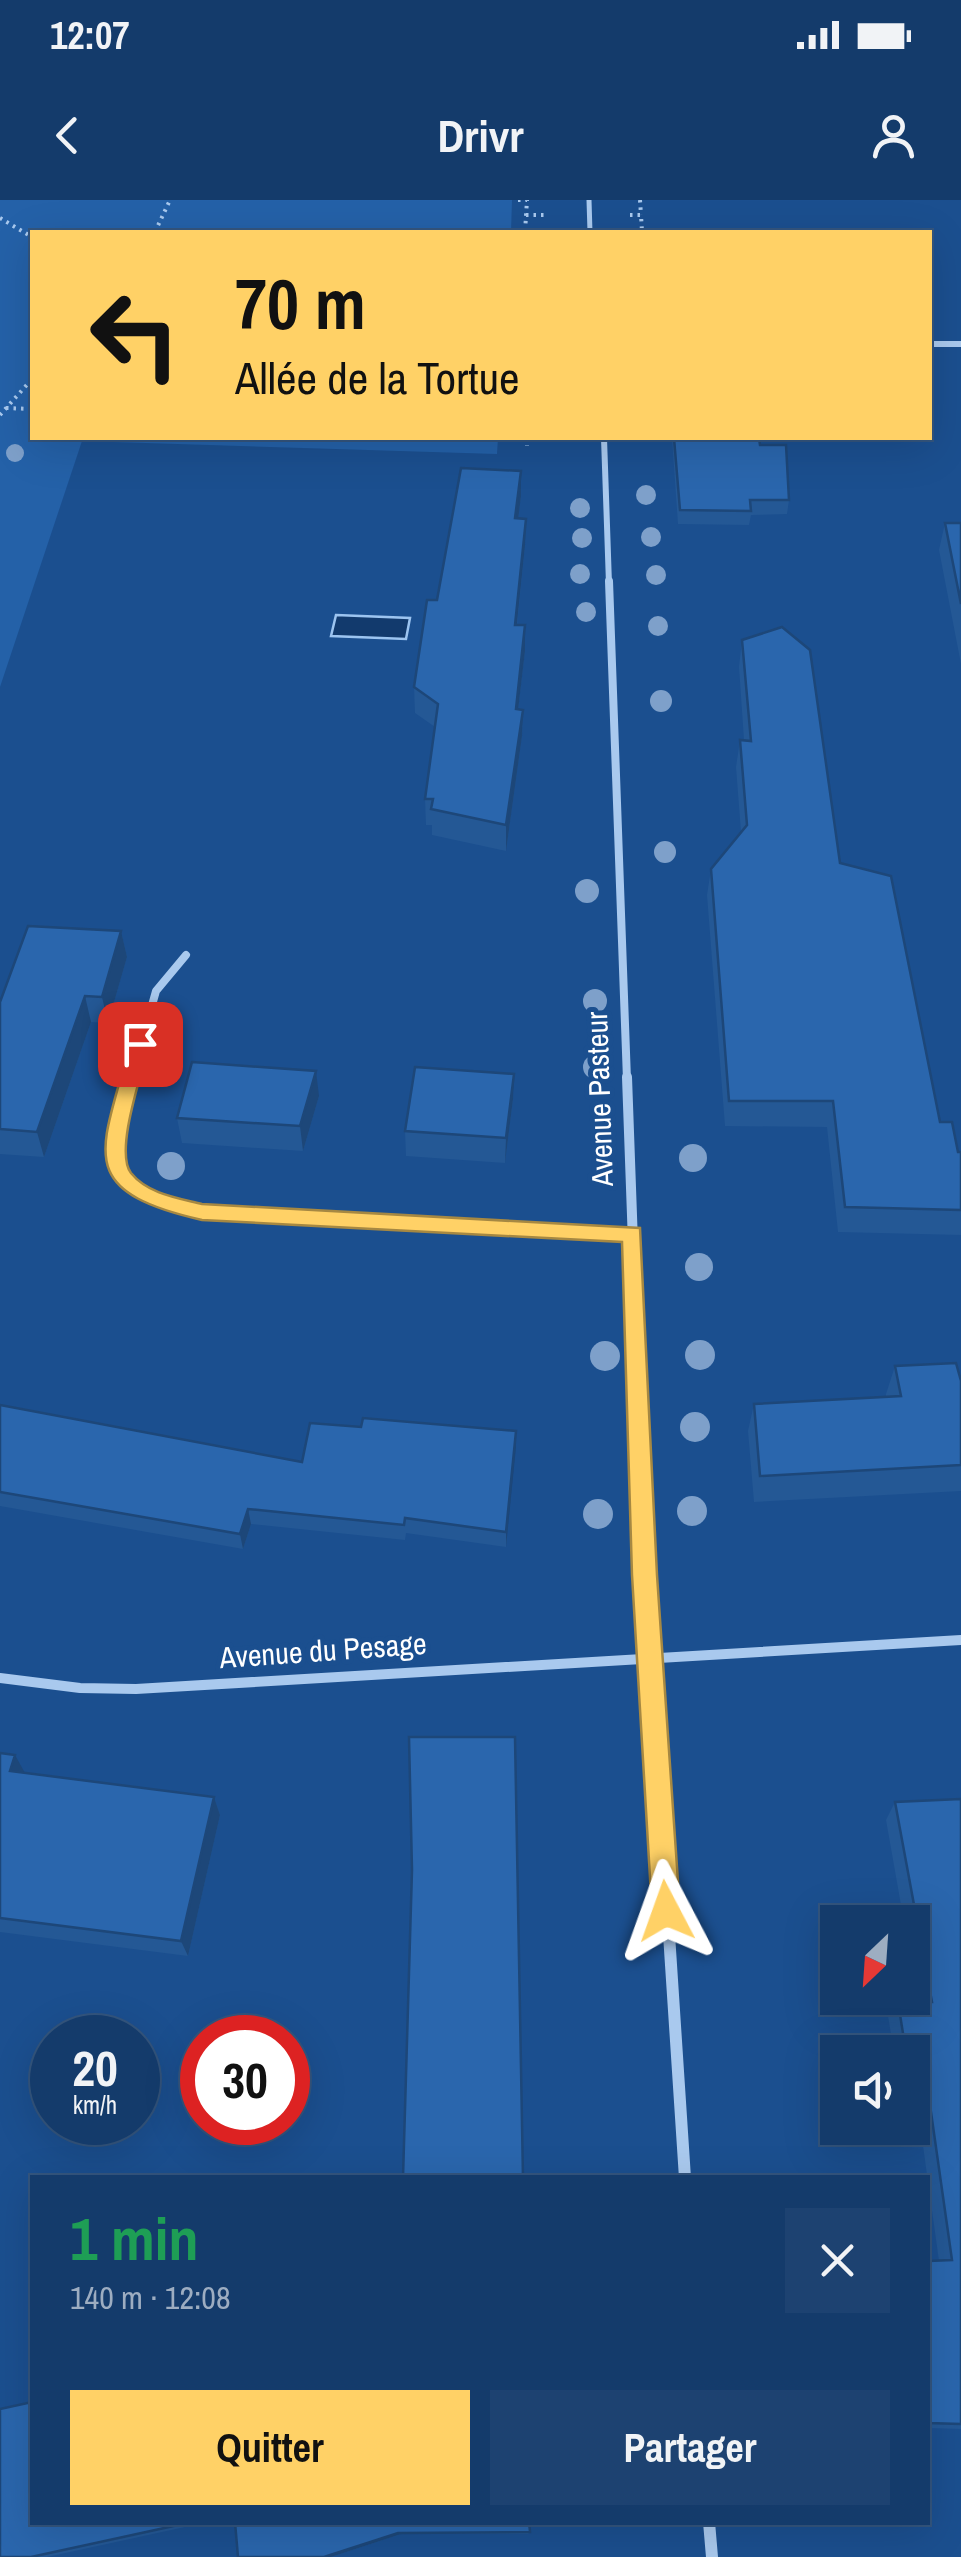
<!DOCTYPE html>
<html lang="fr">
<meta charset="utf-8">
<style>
:root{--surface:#143b6b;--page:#1d4271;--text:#f1f3f6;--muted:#9dadc1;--line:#33557e;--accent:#ffd166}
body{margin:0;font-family:"Archivo Narrow",sans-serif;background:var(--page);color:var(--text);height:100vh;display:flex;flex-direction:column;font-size:38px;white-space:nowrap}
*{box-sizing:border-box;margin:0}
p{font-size:32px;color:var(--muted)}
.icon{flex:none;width:55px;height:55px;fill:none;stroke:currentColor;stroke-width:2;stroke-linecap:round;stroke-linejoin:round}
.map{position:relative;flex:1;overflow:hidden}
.drawer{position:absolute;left:30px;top:1975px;width:900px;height:350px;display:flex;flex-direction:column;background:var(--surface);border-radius:0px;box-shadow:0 10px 40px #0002,0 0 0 2px var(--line)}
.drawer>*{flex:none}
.banner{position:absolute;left:30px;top:30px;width:902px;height:210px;border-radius:0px;box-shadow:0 10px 40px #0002,0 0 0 2px var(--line);background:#ffd166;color:#111;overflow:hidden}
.needle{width:65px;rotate:205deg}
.tools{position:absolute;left:820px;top:1705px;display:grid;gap:20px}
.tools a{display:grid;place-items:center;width:110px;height:110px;border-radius:0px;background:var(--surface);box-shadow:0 10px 40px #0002,0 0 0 2px var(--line);font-size:50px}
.speed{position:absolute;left:30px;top:1815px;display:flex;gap:20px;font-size:50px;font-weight:700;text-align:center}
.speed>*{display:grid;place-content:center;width:130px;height:130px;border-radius:50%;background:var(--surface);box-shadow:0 10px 40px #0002,0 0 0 2px var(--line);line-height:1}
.speed small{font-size:25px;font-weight:400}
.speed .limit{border:15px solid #d22;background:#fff;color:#111}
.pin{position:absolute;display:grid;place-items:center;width:85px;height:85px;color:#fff;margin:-42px;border-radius:20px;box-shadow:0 5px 15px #0006}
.me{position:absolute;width:110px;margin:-55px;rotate:356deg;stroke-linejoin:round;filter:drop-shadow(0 0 8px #0008)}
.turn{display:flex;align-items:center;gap:35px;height:210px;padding:0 40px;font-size:45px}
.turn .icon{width:130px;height:130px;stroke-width:2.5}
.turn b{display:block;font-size:70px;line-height:85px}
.round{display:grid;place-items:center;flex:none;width:105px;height:105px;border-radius:0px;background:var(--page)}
.head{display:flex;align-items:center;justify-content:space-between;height:170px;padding:0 40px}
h1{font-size:60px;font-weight:700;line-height:75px;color:#1e9e55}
.button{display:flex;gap:20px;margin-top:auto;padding:20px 40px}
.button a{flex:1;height:115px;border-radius:0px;background:var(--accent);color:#111;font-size:40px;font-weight:700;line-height:115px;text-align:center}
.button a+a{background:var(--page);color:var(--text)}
.status{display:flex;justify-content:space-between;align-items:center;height:70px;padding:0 50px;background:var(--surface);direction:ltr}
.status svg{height:28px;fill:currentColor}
header{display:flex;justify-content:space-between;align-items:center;height:130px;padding:0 40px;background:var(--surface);font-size:45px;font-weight:700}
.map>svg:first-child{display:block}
</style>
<div class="status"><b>12:07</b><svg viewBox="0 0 49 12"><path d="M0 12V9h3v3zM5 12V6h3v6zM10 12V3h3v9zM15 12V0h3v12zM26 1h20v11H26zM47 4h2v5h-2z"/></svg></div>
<header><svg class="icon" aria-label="back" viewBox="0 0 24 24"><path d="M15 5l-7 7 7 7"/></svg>Drivr<svg class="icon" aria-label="person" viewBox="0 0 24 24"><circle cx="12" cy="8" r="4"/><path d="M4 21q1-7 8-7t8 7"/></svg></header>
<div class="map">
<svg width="961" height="2357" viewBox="0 0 961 2357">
<rect width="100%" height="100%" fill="#1b4f8f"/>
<path fill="#2461a8" d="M 0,0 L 512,0 L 511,32 L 32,32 L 32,238 L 498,238 L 497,254 L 82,241 L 0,487 Z"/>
<path fill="#123a6d" stroke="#9cc4f0" stroke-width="2.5" d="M 336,415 L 410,418 L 406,439 L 331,436 Z"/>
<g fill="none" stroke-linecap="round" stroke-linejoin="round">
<path stroke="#a9c9ee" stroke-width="4" stroke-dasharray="2.5 5" stroke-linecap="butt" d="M 518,0 L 527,0 L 525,32
M 640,0 L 641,15
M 526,15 L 548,15
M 630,15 L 641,15 L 642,32
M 0,18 L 32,37
M 155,32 L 170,0
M 6,208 L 32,209
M 0,215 L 32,179
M 527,238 L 527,246"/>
<path stroke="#a9c9ee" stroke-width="5" d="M 589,0 L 590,32"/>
<path stroke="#a9c9ee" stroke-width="6" d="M 930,144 L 961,144
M 604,238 L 609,384"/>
<path stroke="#a9c9ee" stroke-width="8" d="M 609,381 L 627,880
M 131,880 L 156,791 L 186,755"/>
<path stroke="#a9c9ee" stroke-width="10" d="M 132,877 C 111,961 100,995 203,1012 L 632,1034
M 627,877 L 645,1375 L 655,1523
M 0,1478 L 80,1488 L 136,1489 L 961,1440"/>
<path stroke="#a9c9ee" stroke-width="12" d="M 655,1521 L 685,1978
M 709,2322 L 712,2357"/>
</g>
<g fill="#7ea0ca">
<circle cx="15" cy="253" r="9"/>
<circle cx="646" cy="295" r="10"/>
<circle cx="580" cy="308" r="10"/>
<circle cx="651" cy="337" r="10"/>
<circle cx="582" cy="338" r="10"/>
<circle cx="580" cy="374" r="10"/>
<circle cx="656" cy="375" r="10"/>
<circle cx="586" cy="412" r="10"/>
<circle cx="658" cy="426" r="10"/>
<circle cx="661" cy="501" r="11"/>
<circle cx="665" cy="652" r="11"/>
<circle cx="587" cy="691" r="12"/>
<circle cx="595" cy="801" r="12"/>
<circle cx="595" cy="867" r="12"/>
<circle cx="693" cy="958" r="14"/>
<circle cx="171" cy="966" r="14"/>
<circle cx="699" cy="1067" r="14"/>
<circle cx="700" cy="1155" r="15"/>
<circle cx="605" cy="1156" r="15"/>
<circle cx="695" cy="1227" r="15"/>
<circle cx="692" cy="1311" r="15"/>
<circle cx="598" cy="1314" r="15"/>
</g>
<path fill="#245895" d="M 672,238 L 759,238 L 760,245 L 789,300 L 787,314 L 751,315 L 749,325 L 678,324 Z
M 521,296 L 518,318 L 526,319 L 525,345 L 517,425 L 525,425 L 525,451 L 518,510 L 523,510 L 522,536 L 506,651 L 432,635 L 432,625 L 426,625 L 425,599 L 435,527 L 415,513 L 414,487 L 437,400 Z
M 945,323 L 961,323 L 961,464 L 939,350 Z
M 742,440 L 840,663 L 940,922 L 958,952 L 961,952 L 961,1035 L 838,1032 L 827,927 L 725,926 L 707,695 L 711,669 L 741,632 L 736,567 L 740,540 L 744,540 L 739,467 Z
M 121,731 L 127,757 L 108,823 L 91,822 L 44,957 L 0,954 L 0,802 Z
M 319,896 L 303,951 L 182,943 L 177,918 Z
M 513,899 L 505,963 L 406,956 L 405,931 Z
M 895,1166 L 961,1181 L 961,1291 L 754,1302 L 748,1231 L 754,1204 L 886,1197 L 886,1194 Z
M 0,1205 L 302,1262 L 361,1227 L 516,1231 L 506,1347 L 406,1333 L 405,1340 L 251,1324 L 243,1349 L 0,1306 Z
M 0,1553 L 25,1573 L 214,1597 L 220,1615 L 188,1756 L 0,1732 Z
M 961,1599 L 961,2229 L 928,2228 L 928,2061 L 939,2061 L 919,1917 L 912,1917 L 912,1852 L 894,1852 L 888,1816 L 898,1802 L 919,1802 L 912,1766 L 912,1722 L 904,1722 L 886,1620 L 895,1602 Z
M 32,2322 L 208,2322 L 47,2357 L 0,2357 Z
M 235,2322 L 530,2332 L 528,2334 L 401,2334 L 331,2357 L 238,2357 Z"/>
<path fill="#1d4779" d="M 521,271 L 521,296 L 515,344 L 515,318 Z
M 526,319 L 525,345 L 514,451 L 515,425 Z
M 525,425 L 525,451 L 515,536 L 516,509 Z
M 523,510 L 522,536 L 506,651 L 506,625 Z
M 121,731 L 127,757 L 108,823 L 102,797 Z
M 85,796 L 91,822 L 44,957 L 37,932 Z
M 316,871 L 319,896 L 303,951 L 300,926 Z
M 514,874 L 513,899 L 505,963 L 506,938 Z
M 516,1231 L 516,1247 L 506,1347 L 506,1332 Z
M 248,1309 L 251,1324 L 243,1349 L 240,1334 Z
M 15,1555 L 25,1573 L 10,1571 Z
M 214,1597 L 220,1615 L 188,1756 L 181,1741 Z
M 398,2333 L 401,2334 L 331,2357 L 324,2357 Z"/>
<path fill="#2a66ad" stroke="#1d4779" stroke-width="2.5" d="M 674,238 L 759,238 L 760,245 L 786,245 L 789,300 L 750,300 L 751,311 L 680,310 Z
M 461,268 L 521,271 L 515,318 L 526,319 L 515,425 L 525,425 L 516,509 L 523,510 L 506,625 L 431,609 L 433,599 L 425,599 L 438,504 L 414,487 L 427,400 L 437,400 Z
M 945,323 L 961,323 L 961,404 Z
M 782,427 L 810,450 L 840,663 L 891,676 L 940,922 L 952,922 L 958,952 L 961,952 L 961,1010 L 845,1007 L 833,901 L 729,901 L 711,669 L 747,625 L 740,540 L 751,541 L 742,440 Z
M 28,726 L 121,731 L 102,797 L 85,796 L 37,932 L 0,929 L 0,802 Z
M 192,862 L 316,871 L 300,926 L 177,918 Z
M 415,867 L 514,874 L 506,938 L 405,931 Z
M 956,1163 L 961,1181 L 961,1265 L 760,1276 L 754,1204 L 901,1196 L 895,1166 Z
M 0,1205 L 302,1262 L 310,1223 L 361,1227 L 363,1218 L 516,1231 L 506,1332 L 405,1318 L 404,1325 L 248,1309 L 240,1334 L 0,1292 Z
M 409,1537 L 515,1537 L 523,1978 L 403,1978 L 412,1670 Z
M 0,1553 L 15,1555 L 10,1571 L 214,1597 L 181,1741 L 0,1718 Z
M 961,1599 L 961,2224 L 928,2223 L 928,2061 L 952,2060 L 930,1905 L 913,1906 L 912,1852 L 906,1852 L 898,1802 L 932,1802 L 895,1602 Z
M 32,2202 L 32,2322 L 192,2322 L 31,2357 L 0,2357 L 0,2209 Z
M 235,2322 L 529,2322 L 530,2332 L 398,2333 L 324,2357 L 238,2357 Z"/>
<path fill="#ffd166" stroke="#a68842" stroke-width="2.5" d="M 140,837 L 149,844 C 143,871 114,951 131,973 C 148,994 178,998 202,1004 L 640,1028 L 657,1375 L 680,1711 L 676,1721 L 666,1725 L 656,1721 L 652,1711 L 632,1375 L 622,1042 L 202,1020 C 70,990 103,950 130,844 Z"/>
<g text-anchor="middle" stroke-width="10" stroke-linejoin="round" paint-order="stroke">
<g font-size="30" fill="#fff" stroke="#1b4f8f">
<text transform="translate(600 899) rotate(-92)" y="10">Avenue Pasteur</text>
<text transform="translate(323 1451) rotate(-4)" y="10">Avenue du Pesage</text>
</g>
</g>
</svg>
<div class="tools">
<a><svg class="needle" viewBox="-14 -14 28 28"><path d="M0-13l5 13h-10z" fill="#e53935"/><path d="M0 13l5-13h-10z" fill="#9dadc1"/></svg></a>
<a><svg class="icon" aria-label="sound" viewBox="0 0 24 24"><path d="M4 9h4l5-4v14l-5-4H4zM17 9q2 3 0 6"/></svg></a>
</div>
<div class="speed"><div>20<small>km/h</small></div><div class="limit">30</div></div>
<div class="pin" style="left:140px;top:844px;background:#d93025"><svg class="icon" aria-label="arrive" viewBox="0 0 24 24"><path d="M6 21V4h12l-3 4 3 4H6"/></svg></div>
<svg class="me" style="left:666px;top:1711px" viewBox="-20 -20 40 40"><path d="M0-17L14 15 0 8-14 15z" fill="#ffd166" stroke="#fff" stroke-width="4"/></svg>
<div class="banner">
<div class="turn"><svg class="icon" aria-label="left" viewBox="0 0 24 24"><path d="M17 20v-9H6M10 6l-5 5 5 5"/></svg><div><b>70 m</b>Allée de la Tortue</div></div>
</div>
<section class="drawer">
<div class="head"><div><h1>1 min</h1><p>140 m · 12:08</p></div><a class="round"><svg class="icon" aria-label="close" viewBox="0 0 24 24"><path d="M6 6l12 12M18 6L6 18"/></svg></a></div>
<div class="button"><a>Quitter</a><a>Partager</a></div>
</section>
</div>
